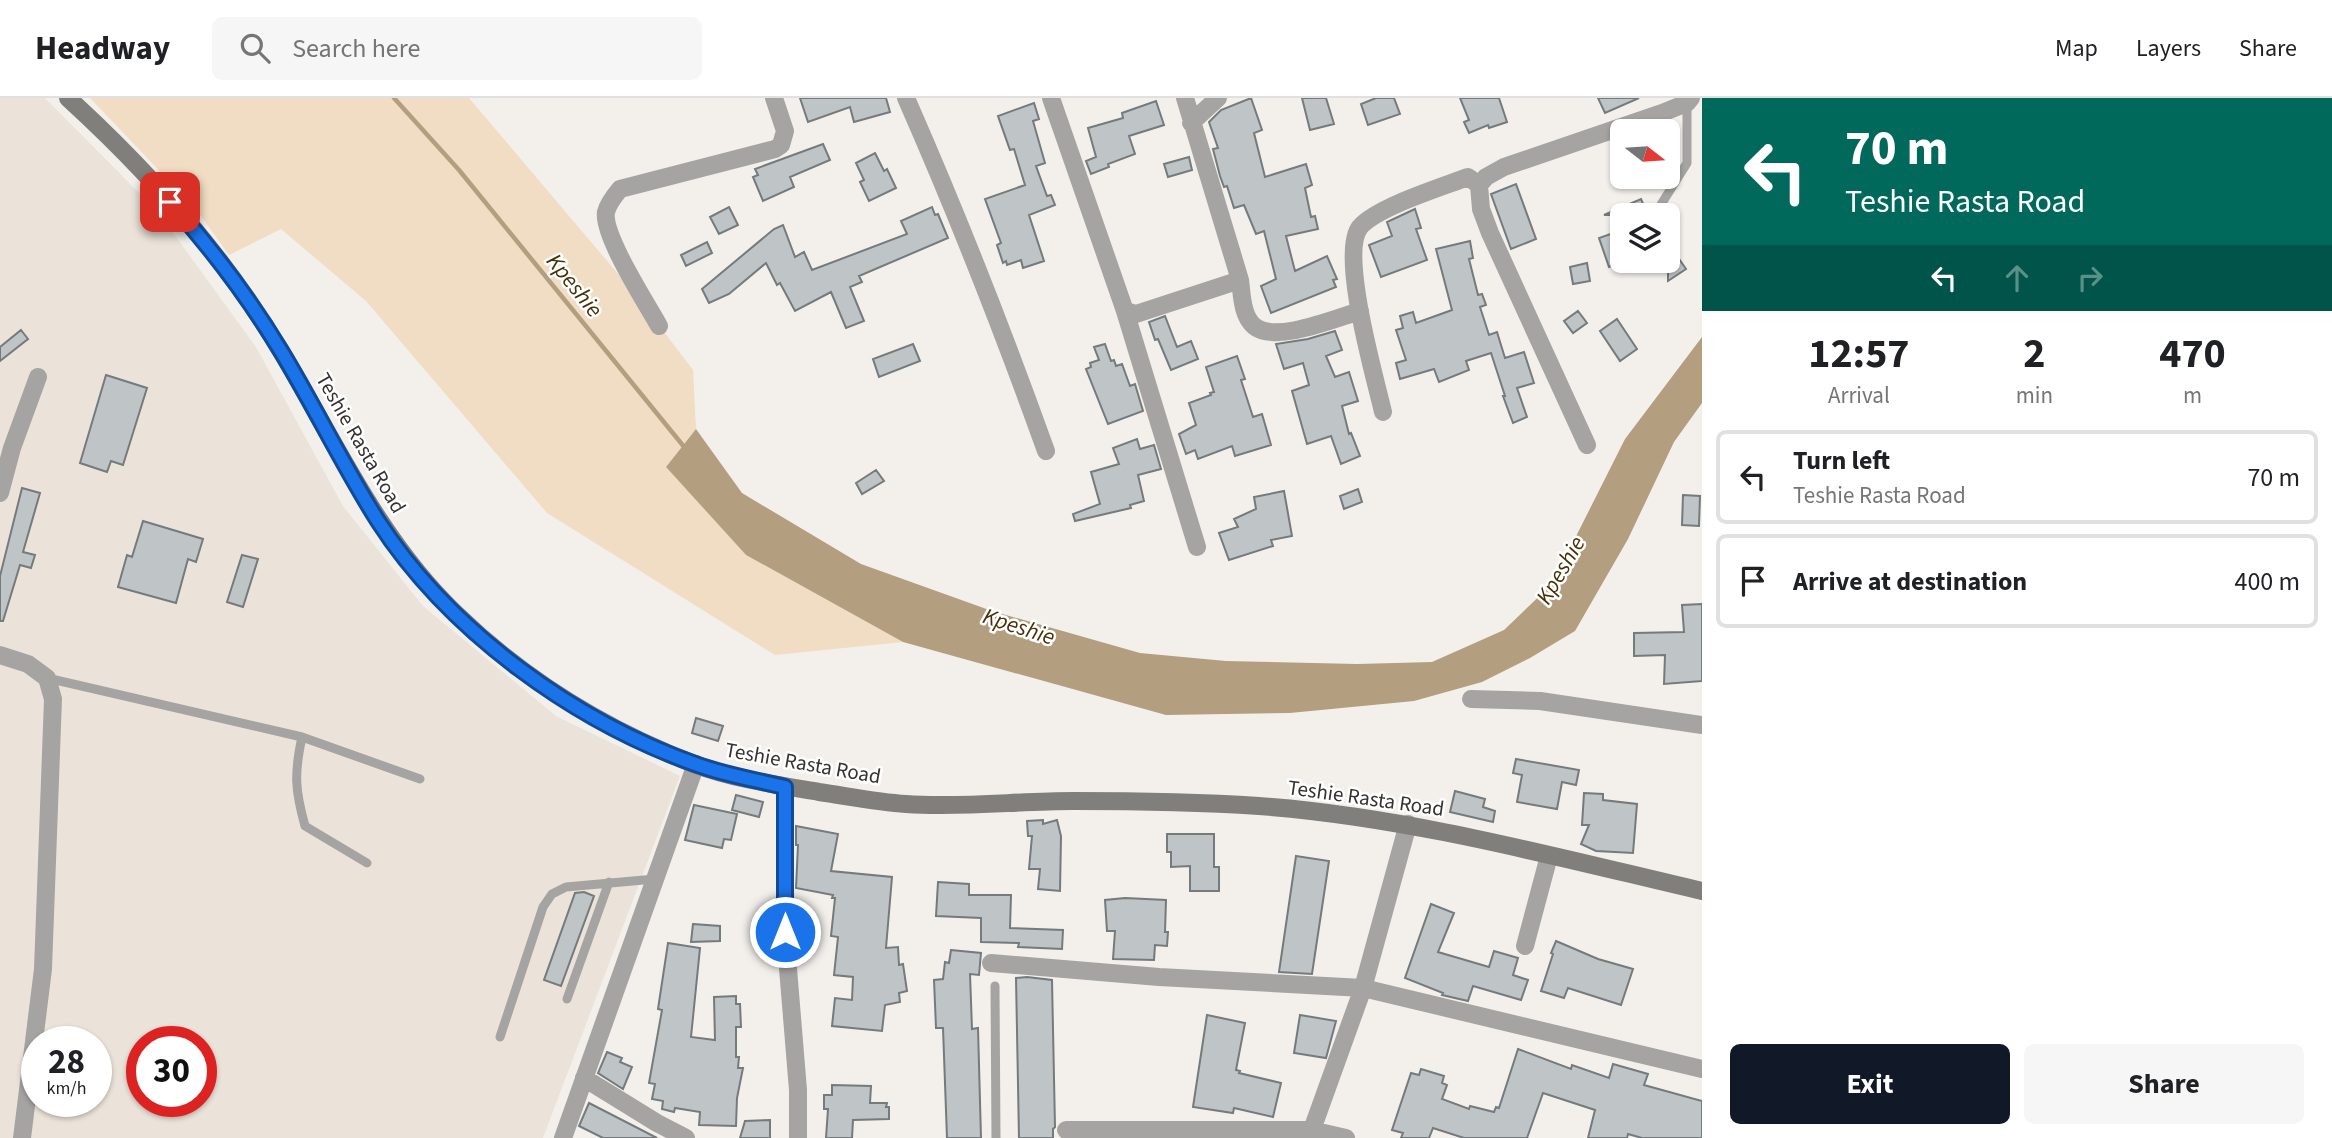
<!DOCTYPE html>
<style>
:root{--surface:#fff;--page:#f6f6f6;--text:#202124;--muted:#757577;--line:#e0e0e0;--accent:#111827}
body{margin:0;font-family:"Source Sans 3",sans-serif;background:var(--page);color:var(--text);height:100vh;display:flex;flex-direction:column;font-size:26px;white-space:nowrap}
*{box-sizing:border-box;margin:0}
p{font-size:23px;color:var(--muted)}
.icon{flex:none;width:38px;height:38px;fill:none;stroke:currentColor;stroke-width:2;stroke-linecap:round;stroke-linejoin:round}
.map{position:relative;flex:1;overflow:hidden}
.side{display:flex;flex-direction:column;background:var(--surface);width:630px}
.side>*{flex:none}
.top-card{background:#00695c;color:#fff;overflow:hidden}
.needle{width:46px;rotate:107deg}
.fabs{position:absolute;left:1610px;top:21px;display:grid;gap:14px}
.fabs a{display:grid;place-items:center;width:70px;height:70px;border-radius:10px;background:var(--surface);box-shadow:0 2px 5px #0004;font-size:35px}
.speed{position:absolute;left:21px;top:928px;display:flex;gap:14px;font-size:35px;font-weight:700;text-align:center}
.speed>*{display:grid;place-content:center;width:91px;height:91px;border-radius:50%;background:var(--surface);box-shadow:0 2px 5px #0004;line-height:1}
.speed small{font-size:18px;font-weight:400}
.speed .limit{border:10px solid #d22;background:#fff;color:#111}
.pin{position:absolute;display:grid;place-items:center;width:60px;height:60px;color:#fff;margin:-30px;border-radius:14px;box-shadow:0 4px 10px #0006}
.me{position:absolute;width:77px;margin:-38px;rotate:0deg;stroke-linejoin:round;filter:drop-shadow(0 0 5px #0008)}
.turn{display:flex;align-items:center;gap:24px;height:147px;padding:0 28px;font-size:32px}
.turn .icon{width:91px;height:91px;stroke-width:2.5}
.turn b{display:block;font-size:49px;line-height:60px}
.lanes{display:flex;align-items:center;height:66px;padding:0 28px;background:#0003;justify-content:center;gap:35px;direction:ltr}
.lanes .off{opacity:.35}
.eta{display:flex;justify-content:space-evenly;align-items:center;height:119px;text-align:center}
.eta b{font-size:42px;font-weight:700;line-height:49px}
.cta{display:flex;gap:14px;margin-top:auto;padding:14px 28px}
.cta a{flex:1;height:80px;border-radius:10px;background:var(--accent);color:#fff;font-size:28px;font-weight:700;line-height:80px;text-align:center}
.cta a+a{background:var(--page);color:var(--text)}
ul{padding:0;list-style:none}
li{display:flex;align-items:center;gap:21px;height:94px;margin:0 14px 10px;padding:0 14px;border:4px solid var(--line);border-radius:10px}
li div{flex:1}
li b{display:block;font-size:26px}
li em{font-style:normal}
header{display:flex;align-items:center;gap:42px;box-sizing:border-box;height:98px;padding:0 35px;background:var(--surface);border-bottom:2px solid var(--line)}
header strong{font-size:33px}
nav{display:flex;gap:38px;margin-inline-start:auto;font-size:24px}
.search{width:490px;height:63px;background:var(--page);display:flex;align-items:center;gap:18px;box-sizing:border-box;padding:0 24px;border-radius:10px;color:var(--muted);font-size:26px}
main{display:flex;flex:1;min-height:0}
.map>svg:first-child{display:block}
</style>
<header>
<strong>Headway</strong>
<div class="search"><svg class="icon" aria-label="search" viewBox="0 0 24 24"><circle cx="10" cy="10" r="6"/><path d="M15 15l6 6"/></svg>Search here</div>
<nav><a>Map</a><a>Layers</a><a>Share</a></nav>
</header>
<main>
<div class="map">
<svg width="1702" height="1040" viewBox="0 0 1702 1040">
<rect width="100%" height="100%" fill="#f3f0ec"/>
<path fill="#ebe3d9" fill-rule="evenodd" d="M 0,0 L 45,0 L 158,114 L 256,249 L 343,408 L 423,508 L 556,618 L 680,678 L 543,1040 L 0,1040 ZM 37,943 L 96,943 L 96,1003 L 37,1003 ZM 142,943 L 201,943 L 201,1003 L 142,1003 Z"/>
<path fill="#f0ddc3" d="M 90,0 L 469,0 L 636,197 L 693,272 L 696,331 L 666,369 L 746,457 L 903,544 L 775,557 L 547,415 L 366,203 L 281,131 L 229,157 L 195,110 Z"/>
<path fill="#b49e80" d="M 1702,239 L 1702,305 L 1674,344 L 1628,441 L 1575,533 L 1530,560 L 1482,584 L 1414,603 L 1290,615 L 1166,617 L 903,544 L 746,457 L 666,369 L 696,331 L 742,395 L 861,466 L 992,513 L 1140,555 L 1226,563 L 1357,566 L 1432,564 L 1504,532 L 1552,486 L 1625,341 Z"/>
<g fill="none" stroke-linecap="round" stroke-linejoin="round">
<path stroke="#b49e80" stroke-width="4.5" d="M 394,0 L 459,72 L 685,350"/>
</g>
<path fill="#bfc4c6" stroke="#757a7c" stroke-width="2" d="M 800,0 L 886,0 L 890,14 L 854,24 L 850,9 L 808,24 Z
M 1251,0 L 1262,32 L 1254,35 L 1265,79 L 1306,66 L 1312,87 L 1305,90 L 1311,119 L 1315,118 L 1318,131 L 1286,138 L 1295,173 L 1327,158 L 1337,181 L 1333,182 L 1336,189 L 1271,215 L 1261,188 L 1276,181 L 1264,133 L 1256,136 L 1244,107 L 1234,110 L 1227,88 L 1224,89 L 1220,78 L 1213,51 L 1218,50 L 1209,24 L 1221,12 Z
M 1302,0 L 1326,0 L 1334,26 L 1310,32 Z
M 1376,0 L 1394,0 L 1400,16 L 1368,27 L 1361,6 Z
M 1460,0 L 1499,0 L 1507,24 L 1489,30 L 1488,27 L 1469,35 L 1464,24 L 1469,22 Z
M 1598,0 L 1639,0 L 1605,15 Z
M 1156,3 L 1164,27 L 1129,38 L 1135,56 L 1108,66 L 1109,69 L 1091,76 L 1086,63 L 1096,59 L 1088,30 L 1123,20 L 1122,15 Z
M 1034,5 L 1039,21 L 1033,23 L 1045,65 L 1036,68 L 1047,98 L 1051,97 L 1055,107 L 1029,117 L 1044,163 L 1023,170 L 1021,162 L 1007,167 L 1006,163 L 1003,165 L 997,147 L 1001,145 L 985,101 L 1025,87 L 1014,51 L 1010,52 L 998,18 Z
M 823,46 L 830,62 L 790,79 L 794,89 L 763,103 L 753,79 L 758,77 L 755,71 Z
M 875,55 L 884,73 L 887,71 L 896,90 L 869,103 L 860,84 L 864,82 L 856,65 Z
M 1189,59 L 1192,72 L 1168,79 L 1164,66 Z
M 1516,86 L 1536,141 L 1511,151 L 1491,96 Z
M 1641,101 L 1648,117 L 1604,117 Z
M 729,109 L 738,127 L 719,136 L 710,119 Z
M 932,109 L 935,117 L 938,116 L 948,140 L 859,178 L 862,184 L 850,189 L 864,223 L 846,230 L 831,194 L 795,213 L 780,185 L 777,187 L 766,165 L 729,196 L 709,205 L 702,191 L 774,131 L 783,127 L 795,159 L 804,154 L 812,172 L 907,136 L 901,123 Z
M 1415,111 L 1421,130 L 1416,131 L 1427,162 L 1381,179 L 1369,147 L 1392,138 L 1387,124 Z
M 1622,132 L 1622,164 L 1609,169 L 1599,140 Z
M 1470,143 L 1473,160 L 1469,161 L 1478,197 L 1482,196 L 1486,207 L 1480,209 L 1489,237 L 1497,234 L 1505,260 L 1524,254 L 1534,285 L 1517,290 L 1527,319 L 1513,325 L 1503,298 L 1505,298 L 1491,255 L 1466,263 L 1469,272 L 1439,284 L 1434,271 L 1400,281 L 1396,265 L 1406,262 L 1396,232 L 1403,230 L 1400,218 L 1413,214 L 1416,225 L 1452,212 L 1436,151 Z
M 707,144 L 712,155 L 686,168 L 681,157 Z
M 1668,145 L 1686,171 L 1668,183 Z
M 1587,165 L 1590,183 L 1573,186 L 1570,169 Z
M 1578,213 L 1587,225 L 1573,235 L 1564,223 Z
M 1165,218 L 1177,249 L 1191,243 L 1198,261 L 1171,272 L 1158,241 L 1155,242 L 1149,224 Z
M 1617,221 L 1637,251 L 1620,263 L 1600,233 Z
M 21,232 L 28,241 L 0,263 L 0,249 Z
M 1335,233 L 1342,252 L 1326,258 L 1335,279 L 1349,274 L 1358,303 L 1342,308 L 1349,336 L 1351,335 L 1360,358 L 1341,366 L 1331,338 L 1307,346 L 1292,293 L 1309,287 L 1303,265 L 1284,271 L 1276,246 L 1308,241 Z
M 913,246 L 920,263 L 879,279 L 873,261 Z
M 1105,246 L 1111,263 L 1114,262 L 1116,268 L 1122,266 L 1130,288 L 1135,286 L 1143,313 L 1108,326 L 1086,271 L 1091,269 L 1090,265 L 1099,262 L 1094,249 Z
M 1237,258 L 1245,281 L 1241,282 L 1253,319 L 1262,316 L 1271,347 L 1235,358 L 1232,348 L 1198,361 L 1195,352 L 1186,356 L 1179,336 L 1196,327 L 1189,305 L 1211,297 L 1210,295 L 1214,294 L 1206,269 Z
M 106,277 L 147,290 L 123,367 L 111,363 L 107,374 L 80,365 Z
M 1137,341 L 1140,351 L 1154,347 L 1161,371 L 1138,377 L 1144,403 L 1130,407 L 1131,410 L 1075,423 L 1073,416 L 1100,406 L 1091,374 L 1119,366 L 1113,350 Z
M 876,372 L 884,383 L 862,396 L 856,385 Z
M 22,390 L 40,395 L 23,454 L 35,457 L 31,470 L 20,467 L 3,523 L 0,523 L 0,478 Z
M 1358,391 L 1362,404 L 1344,411 L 1340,398 Z
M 1284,393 L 1292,438 L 1271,442 L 1273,448 L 1229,462 L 1219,435 L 1238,429 L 1234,421 L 1256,411 L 1254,399 Z
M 1683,397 L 1700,398 L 1699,428 L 1682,427 Z
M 143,423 L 203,441 L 196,464 L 188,461 L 176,505 L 118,489 L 127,457 L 132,459 Z
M 242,457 L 258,461 L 243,509 L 227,504 Z
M 1702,506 L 1702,583 L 1664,586 L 1665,557 L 1634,558 L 1634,535 L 1684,534 L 1682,507 Z
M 696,620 L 723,628 L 718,643 L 692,635 Z
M 1516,661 L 1579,672 L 1576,687 L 1562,684 L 1557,711 L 1517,704 L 1522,677 L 1513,675 Z
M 1455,693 L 1485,701 L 1483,709 L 1495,713 L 1493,724 L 1450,714 Z
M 1584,695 L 1603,696 L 1603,702 L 1637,706 L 1633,755 L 1596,753 L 1581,746 L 1589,727 L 1582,727 Z
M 736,697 L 763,704 L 759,719 L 732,712 Z
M 694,707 L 737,716 L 731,742 L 724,741 L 722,750 L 685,742 Z
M 1043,722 L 1043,726 L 1057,722 L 1061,738 L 1060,793 L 1038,791 L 1040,771 L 1029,771 L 1032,738 L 1028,738 L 1027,723 Z
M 796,728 L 838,736 L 831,773 L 892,779 L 886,850 L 898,849 L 899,867 L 903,866 L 907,893 L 899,895 L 900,904 L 885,907 L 882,933 L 832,928 L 835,900 L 852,902 L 853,879 L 834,877 L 838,839 L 831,838 L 835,800 L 832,800 L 833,797 L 796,790 L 798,747 L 796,747 Z
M 1167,736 L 1214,736 L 1214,769 L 1219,769 L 1219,793 L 1190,793 L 1190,768 L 1171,769 L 1171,754 L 1167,754 Z
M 1296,758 L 1329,763 L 1312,876 L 1279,874 Z
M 938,784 L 969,786 L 969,797 L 1011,797 L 1010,830 L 1063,832 L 1062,851 L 1018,849 L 1019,845 L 981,844 L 981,820 L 936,818 Z
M 584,794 L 594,798 L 561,888 L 544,882 L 575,795 Z
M 1125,800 L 1166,802 L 1165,834 L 1168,834 L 1167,848 L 1155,847 L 1154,862 L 1113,861 L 1115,833 L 1107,833 L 1105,802 Z
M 1431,806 L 1454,815 L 1438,854 L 1489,869 L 1494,853 L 1518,860 L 1513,877 L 1528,882 L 1521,902 L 1473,888 L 1468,903 L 1442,897 L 1443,895 L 1405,880 Z
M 693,826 L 720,828 L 720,843 L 691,844 Z
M 1556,843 L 1598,861 L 1633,871 L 1621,907 L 1568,890 L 1564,900 L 1541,893 L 1553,856 L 1551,855 Z
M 668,845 L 700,850 L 691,939 L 715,942 L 714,899 L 736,898 L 736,906 L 740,906 L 741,929 L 736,929 L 736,959 L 739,959 L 738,970 L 743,970 L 737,1000 L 736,1028 L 699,1027 L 700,1014 L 675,1010 L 674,1014 L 662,1011 L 663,1003 L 652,1001 L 655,986 L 649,985 L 662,912 L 658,911 Z
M 951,852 L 981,855 L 979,877 L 970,876 L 972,931 L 978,930 L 981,1040 L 947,1040 L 943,930 L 936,930 L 934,882 L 943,881 L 945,864 L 949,865 Z
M 1027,879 L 1052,882 L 1055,1029 L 1053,1031 L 1053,1040 L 1019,1040 L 1016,880 Z
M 1207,917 L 1245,925 L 1236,972 L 1240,973 L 1239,975 L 1281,985 L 1273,1019 L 1234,1010 L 1233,1015 L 1193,1009 Z
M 1300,917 L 1336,923 L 1326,960 L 1294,955 Z
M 1518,951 L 1571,971 L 1572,967 L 1609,980 L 1613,966 L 1648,976 L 1644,987 L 1702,1003 L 1702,1040 L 1642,1040 L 1628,1036 L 1627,1040 L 1588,1040 L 1595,1012 L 1543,995 L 1527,1040 L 1464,1040 L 1433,1030 L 1429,1040 L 1401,1040 L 1403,1035 L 1392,1032 L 1411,975 L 1419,977 L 1421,971 L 1444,978 L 1442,985 L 1447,987 L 1442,1001 L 1469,1011 L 1470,1008 L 1494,1014 L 1496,1009 L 1499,1010 Z
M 607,954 L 622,960 L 620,964 L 632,969 L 623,991 L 598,975 Z
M 832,987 L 871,988 L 870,1005 L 887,1005 L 886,1009 L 889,1009 L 889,1021 L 853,1022 L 852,1040 L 826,1040 L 828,1011 L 824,1011 L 824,997 L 832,997 Z
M 589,1005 L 657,1040 L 603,1040 L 579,1028 Z
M 770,1022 L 770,1040 L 740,1040 L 745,1023 Z"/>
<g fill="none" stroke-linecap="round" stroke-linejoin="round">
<path stroke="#a5a4a2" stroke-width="9" d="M 1657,113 L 1687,65 L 1687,5
M 47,580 L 302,639 L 420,681
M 302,639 C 294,676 295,692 305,728 L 367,765
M 995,888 L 996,1040
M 567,901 L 609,784
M 500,939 L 543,809 L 552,796 L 566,789 L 655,781"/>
<path stroke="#a5a4a2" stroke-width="18" d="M 906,0 C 957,116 1003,233 1046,353
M 1051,0 L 1125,213 L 1136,216 L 1240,182
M 1185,0 L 1240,182 C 1242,197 1242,218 1254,228 C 1275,246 1336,220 1360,213
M 1191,25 L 1218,0
M 1125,213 L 1197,449
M 659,228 C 647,206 602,137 606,114 C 608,106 615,97 620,91 L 775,51 L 781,47 L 785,33 L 774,0
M 1383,314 C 1375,279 1339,155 1360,129 C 1377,109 1442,89 1468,79 L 1479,87
M 1587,347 L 1490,135 L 1481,111 L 1479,87 L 1486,79 L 1504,69 L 1662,15 L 1687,5 L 1691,0
M 0,395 L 12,350 L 38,279
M 0,557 L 28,566 L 47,580 L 53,601 L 43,871 L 22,1040
M 1471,601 L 1540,603 L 1702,627
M 785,689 L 785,834 L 798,992 L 798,1040
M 1525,848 L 1549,758
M 991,865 L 1159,879 L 1363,890 L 1702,971
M 584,980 L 657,1025 L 686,1040
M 1066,1032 L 1311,1032 L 1346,1040
M 563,1040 L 696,666
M 1309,1040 L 1363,890 L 1408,726"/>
<path stroke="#817f7c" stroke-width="18" d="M 68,0 C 149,74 226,160 282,255 C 336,345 378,441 455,515 C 523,581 606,632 694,666 C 734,681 777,687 819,694 C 847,698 877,704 906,706 C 961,710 1017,703 1073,703 C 1134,703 1198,704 1259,708 C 1409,719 1556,759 1702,793"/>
</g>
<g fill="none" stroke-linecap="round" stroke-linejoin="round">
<defs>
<path id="route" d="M 170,104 C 211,150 249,200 281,253 C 315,309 343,368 378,423 C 449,533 575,624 698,667 C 726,677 756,682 785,689 L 785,834"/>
</defs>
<use href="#route" stroke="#114b97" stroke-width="18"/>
<use href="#route" stroke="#1a73e8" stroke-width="12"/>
</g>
<g text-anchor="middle" stroke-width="5" stroke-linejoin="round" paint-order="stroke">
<g font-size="21" fill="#343331" stroke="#fff">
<text transform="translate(361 345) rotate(60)" y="7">Teshie Rasta Road</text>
<text transform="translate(803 665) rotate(10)" y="7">Teshie Rasta Road</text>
<text transform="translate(1366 700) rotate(8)" y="7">Teshie Rasta Road</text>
</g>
<g font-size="23" font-style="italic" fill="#473007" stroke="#fff">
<text transform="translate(575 187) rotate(51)" y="8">Kpeshie</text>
<text transform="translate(1560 472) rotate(-60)" y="8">Kpeshie</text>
<text transform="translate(1019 528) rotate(18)" y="8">Kpeshie</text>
</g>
</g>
</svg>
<div class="fabs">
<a><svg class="needle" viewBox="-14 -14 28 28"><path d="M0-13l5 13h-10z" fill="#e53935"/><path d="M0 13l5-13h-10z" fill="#757577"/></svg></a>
<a><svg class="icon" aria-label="layers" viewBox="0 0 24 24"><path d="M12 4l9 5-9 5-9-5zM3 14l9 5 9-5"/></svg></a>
</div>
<div class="speed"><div>28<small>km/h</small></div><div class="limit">30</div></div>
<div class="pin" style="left:170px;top:104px;background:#d93025"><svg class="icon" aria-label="arrive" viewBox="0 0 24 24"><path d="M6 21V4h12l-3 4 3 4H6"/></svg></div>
<svg class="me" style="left:785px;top:834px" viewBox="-20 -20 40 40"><circle r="17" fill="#1a73e8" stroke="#fff" stroke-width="3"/><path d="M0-11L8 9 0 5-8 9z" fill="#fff"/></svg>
</div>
<section class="side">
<div class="top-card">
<div class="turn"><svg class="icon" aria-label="left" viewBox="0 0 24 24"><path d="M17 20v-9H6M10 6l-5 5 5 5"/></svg><div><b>70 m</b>Teshie Rasta Road</div></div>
<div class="lanes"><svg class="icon" aria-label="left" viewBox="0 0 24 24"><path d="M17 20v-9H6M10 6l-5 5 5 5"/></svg><svg class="icon off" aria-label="ahead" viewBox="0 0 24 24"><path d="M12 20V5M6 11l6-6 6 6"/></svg><svg class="icon off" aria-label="right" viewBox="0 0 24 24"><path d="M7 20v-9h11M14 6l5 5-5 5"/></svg></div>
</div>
<div class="eta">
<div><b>12:57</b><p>Arrival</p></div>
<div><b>2</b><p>min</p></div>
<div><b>470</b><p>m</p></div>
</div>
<ul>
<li><svg class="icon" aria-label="left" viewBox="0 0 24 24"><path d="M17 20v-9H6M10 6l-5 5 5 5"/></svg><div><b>Turn left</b><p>Teshie Rasta Road</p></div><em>70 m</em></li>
<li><svg class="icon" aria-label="arrive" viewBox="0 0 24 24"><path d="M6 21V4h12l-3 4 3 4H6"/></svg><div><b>Arrive at destination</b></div><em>400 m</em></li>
</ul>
<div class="cta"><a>Exit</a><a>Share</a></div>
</section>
</main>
